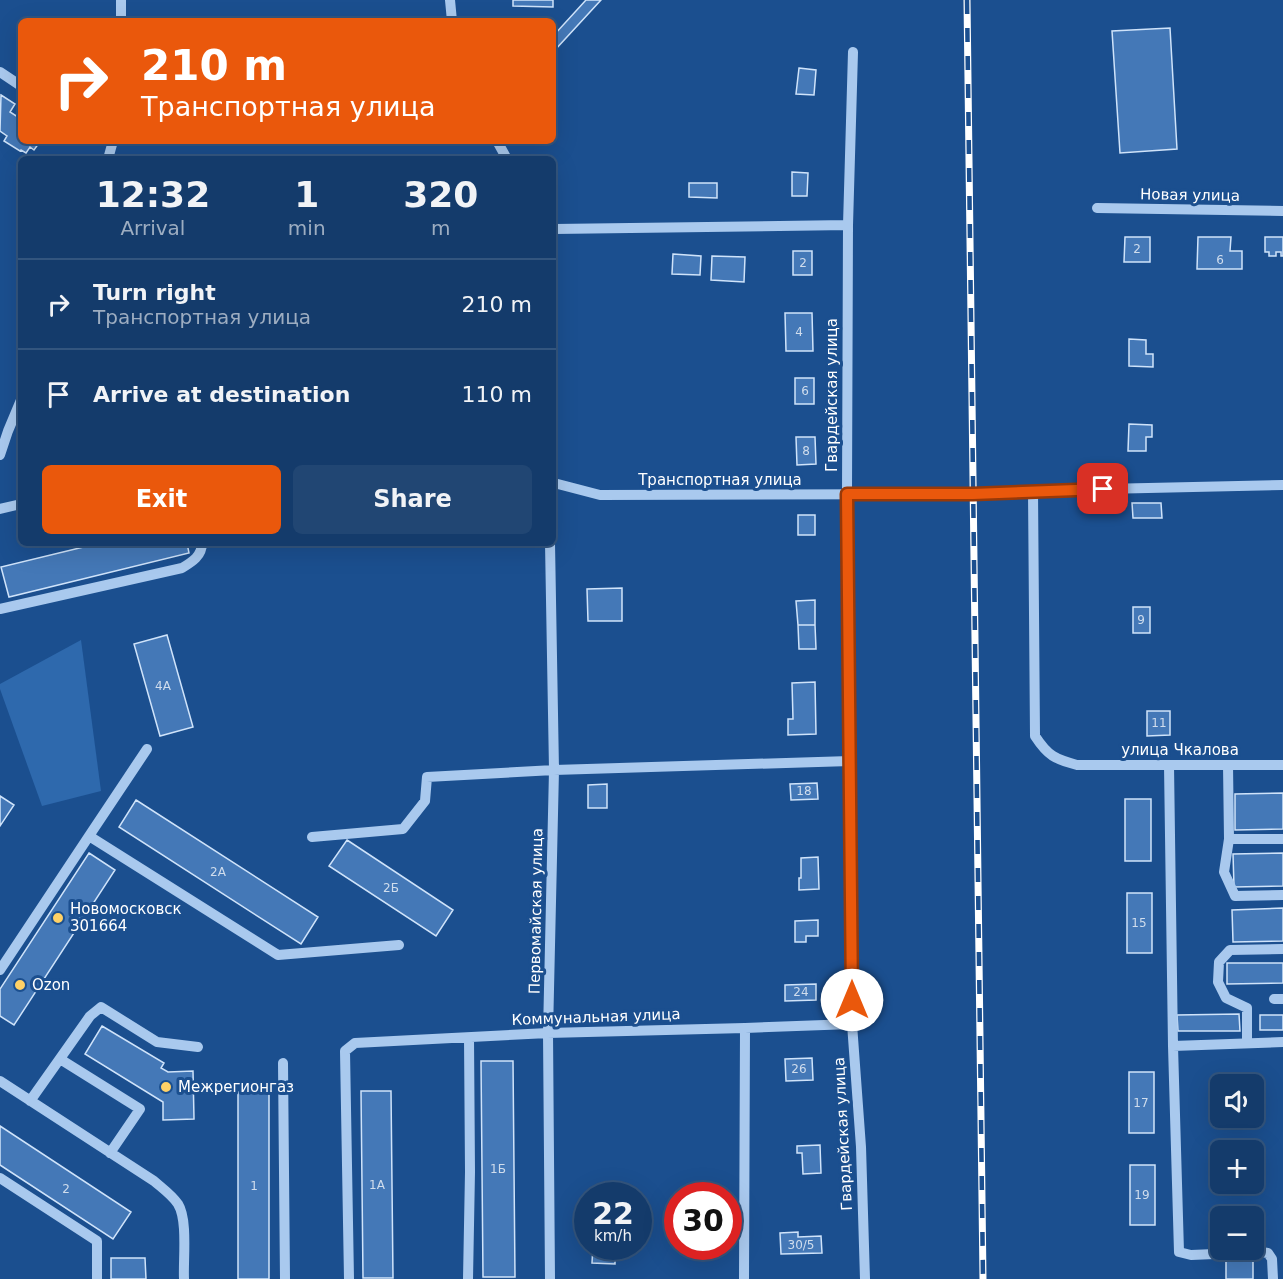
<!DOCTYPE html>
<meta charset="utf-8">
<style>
:root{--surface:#143b6b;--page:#214673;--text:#f1f3f6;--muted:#9dadc1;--line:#33557e;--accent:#ea580c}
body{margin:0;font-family:"DejaVu Sans",sans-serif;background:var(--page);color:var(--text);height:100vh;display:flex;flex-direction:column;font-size:22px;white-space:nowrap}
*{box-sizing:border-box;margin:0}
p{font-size:20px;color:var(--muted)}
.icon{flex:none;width:33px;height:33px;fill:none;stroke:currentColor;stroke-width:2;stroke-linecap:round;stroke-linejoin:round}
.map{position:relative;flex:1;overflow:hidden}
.details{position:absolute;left:18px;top:156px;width:538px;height:390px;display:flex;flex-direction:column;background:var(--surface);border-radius:9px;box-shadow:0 6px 24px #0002,0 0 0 2px var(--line)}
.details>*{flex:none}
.banner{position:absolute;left:18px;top:18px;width:538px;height:126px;border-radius:9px;box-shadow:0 6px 24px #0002,0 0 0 2px var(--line);background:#ea580c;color:#fff;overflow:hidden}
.buttons{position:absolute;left:1210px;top:1074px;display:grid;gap:12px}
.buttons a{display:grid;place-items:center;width:54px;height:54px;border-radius:9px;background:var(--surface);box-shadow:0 6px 24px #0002,0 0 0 2px var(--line);font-size:30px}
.speed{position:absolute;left:574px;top:1182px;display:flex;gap:12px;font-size:30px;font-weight:700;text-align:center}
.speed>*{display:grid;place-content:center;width:78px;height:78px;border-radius:50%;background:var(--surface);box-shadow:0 6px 24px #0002,0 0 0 2px var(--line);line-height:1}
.speed small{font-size:15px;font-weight:400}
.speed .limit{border:9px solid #d22;background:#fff;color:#111}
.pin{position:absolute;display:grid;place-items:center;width:51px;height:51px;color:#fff;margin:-26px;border-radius:12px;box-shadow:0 3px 9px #0006}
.me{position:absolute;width:66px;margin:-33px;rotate:0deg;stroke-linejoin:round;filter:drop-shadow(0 0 4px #0008)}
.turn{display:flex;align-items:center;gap:21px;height:126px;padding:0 24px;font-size:27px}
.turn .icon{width:78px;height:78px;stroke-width:2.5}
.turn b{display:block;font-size:42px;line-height:51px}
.eta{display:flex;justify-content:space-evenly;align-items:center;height:102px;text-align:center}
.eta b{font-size:36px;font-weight:600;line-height:42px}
.button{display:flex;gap:12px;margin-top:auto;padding:12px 24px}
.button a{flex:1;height:69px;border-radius:9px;background:var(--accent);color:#fff;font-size:24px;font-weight:600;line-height:69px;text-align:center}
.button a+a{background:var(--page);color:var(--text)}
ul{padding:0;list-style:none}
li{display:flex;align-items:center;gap:18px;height:90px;padding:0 24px;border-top:2px solid var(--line)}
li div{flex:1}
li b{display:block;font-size:22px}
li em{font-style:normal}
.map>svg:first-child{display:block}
</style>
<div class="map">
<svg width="1283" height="1279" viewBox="0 0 1283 1279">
<rect width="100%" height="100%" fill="#1b4f8f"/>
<path fill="#2e69ad" d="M 81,640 L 101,791 L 42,806 L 0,689 L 0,684 Z"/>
<path fill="#4478b7" stroke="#cfe3fa" stroke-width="1.5" d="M 513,0 L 553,0 L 553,7 L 513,6 Z
M 586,0 L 601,0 L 554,51 L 554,35 Z
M 1170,28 L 1177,149 L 1120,153 L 1112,31 Z
M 799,68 L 816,70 L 814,95 L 796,94 Z
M 1,95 L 15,104 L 10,112 L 21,119 L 21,141 L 36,141 L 39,143 L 34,150 L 30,147 L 26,153 L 21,150 L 20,151 L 4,141 L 7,136 L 0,131 Z
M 792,172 L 808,173 L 807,196 L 792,196 Z
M 689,183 L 717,183 L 717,198 L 689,197 Z
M 1125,237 L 1150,237 L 1150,262 L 1124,262 Z
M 1198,237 L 1231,237 L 1230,251 L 1242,251 L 1242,269 L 1197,269 Z
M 1265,237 L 1283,237 L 1283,256 L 1281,256 L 1281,252 L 1276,252 L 1276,256 L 1269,256 L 1269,252 L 1265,252 Z
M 793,251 L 812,251 L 812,275 L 793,275 Z
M 673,254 L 701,256 L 700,275 L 672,274 Z
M 712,256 L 745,257 L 744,282 L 711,280 Z
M 785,313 L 812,313 L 813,351 L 786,351 Z
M 1129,339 L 1146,340 L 1146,354 L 1153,354 L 1153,367 L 1129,366 Z
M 795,378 L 814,378 L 814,404 L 795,404 Z
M 1129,424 L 1152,425 L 1152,437 L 1146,437 L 1146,451 L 1128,451 Z
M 796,437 L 815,437 L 816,464 L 797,465 Z
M 1132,503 L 1161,503 L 1162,518 L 1133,518 Z
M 798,515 L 815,515 L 815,535 L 798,535 Z
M 100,543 L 187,543 L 189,553 L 9,597 L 1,567 Z
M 622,588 L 622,621 L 588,621 L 587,589 Z
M 815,600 L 815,625 L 798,625 L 796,601 Z
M 1133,607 L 1150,607 L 1150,633 L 1133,633 Z
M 798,625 L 815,625 L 816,649 L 799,649 Z
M 167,635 L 193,727 L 160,736 L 134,644 Z
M 815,682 L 816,734 L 788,735 L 788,719 L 793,719 L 792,683 Z
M 1147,711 L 1170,711 L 1170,735 L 1147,736 Z
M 817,783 L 818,799 L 791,800 L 790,784 Z
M 607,784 L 607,808 L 588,808 L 588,785 Z
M 1283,793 L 1283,829 L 1235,830 L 1235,794 Z
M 0,796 L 14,805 L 0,826 Z
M 1125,799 L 1151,799 L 1151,861 L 1125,861 Z
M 136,800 L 318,917 L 301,944 L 119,827 Z
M 347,840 L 453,910 L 436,936 L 329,866 Z
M 89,853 L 115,870 L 14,1025 L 0,1016 L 0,989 Z
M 1283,853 L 1283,886 L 1234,887 L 1233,854 Z
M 818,857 L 819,889 L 799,890 L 799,878 L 801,878 L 801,858 Z
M 1127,893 L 1152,893 L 1152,953 L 1127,953 Z
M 1283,908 L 1283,941 L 1233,942 L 1232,910 Z
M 818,920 L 818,936 L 806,936 L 806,942 L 795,942 L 795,921 Z
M 1227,963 L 1283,963 L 1283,983 L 1227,984 Z
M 816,984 L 816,1000 L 785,1001 L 785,985 Z
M 1239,1014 L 1240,1031 L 1178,1031 L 1177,1015 Z
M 1260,1015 L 1283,1015 L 1283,1030 L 1260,1030 Z
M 102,1026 L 164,1063 L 161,1068 L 168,1072 L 193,1071 L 194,1119 L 163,1120 L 163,1102 L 85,1054 Z
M 812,1058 L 813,1080 L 786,1081 L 785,1059 Z
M 481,1061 L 513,1061 L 515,1277 L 483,1277 Z
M 1129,1072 L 1154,1072 L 1154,1133 L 1129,1133 Z
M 361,1091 L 391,1091 L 393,1278 L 363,1278 Z
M 238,1092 L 269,1092 L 269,1279 L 238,1279 Z
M 0,1126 L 131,1212 L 113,1239 L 0,1165 Z
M 820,1145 L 821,1173 L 803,1174 L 802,1153 L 797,1153 L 797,1146 Z
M 1130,1165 L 1155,1165 L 1155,1225 L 1130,1225 Z
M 798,1232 L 798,1237 L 821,1236 L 822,1253 L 781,1254 L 780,1233 Z
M 593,1246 L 615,1246 L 615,1264 L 592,1263 Z
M 111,1258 L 145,1258 L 146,1279 L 111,1279 Z
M 1253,1260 L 1253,1279 L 1226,1279 L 1226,1261 Z"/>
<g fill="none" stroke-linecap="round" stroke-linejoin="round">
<path stroke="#a9c9ee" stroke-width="10" d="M 450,0 L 452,21
M 121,21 L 121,0
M 853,52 L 848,225 L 847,494 L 852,1024 L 861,1147 L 865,1279
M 0,72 L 21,86
M 497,141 L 507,159
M 108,159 L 113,141
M 1097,208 L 1283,211
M 554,229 L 848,225
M 0,455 L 8,431 L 21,400
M 554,483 L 600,495 L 973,494 L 1058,490 L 1283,485
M 1033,491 L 1035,736 C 1048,756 1055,759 1077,765 L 1283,765
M 0,509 L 21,504
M 0,609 L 182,568 C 192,562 202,556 202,543
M 1169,765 L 1173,1046 L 1179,1252 L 1191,1255 L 1261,1252 L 1268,1253 L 1272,1259 L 1273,1279
M 1228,765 L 1229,839 L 1224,872 L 1235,896 L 1283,895
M 89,836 L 147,749
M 312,837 L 403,829 L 425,801 L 427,777 L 554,770 L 850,761
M 1229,839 L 1283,839
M 0,970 L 89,836 L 278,955 L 399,945
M 1274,999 L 1283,999
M 1247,1043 L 1247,1008 L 1226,998 L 1218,982 L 1219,962 L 1230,950 L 1283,949
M 1173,1046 L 1283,1042
M 60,1059 L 140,1109 L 110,1153
M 283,1063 L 285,1279
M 0,1081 L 154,1181 C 162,1188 172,1195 178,1204 C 188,1220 183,1260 184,1279
M 30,1101 L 90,1016 L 101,1007 L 157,1042 L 198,1047
M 0,1178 L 97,1241 L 97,1279
M 349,1279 L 345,1051 L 355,1043 L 548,1033 L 745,1028 L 852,1024
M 468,1279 L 470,1172 L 469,1038
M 550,1279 L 548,1033 L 554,770 L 550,543
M 744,1279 L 745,1028"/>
<defs>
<path id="rail" d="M 967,0 L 983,1279"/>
</defs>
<use href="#rail" stroke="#fff" stroke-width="7"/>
<use href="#rail" stroke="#1b4f8f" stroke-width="4.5" stroke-dasharray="14" stroke-linecap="butt"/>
</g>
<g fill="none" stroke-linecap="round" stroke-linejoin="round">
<defs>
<path id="route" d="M 852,1000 L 847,494 L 973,494 L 1103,489"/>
</defs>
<use href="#route" stroke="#983908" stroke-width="15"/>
<use href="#route" stroke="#ea580c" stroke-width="10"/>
</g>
<g fill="#ffd166" stroke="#1b4f8f" stroke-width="2">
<circle cx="58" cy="918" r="6"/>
<circle cx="20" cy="985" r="6"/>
<circle cx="166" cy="1087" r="6"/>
</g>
<g text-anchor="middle" stroke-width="6" stroke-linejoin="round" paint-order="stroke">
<g font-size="12" fill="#d0dded">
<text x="1137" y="253">2</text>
<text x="1220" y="264">6</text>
<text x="803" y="267">2</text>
<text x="799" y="336">4</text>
<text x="805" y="395">6</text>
<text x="806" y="455">8</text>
<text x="1141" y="624">9</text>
<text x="163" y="690">4А</text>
<text x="1159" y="727">11</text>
<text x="804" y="795">18</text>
<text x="218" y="876">2А</text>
<text x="391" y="892">2Б</text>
<text x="1139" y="927">15</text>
<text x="801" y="996">24</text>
<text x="799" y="1073">26</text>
<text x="1141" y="1107">17</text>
<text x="498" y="1173">1Б</text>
<text x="377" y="1189">1А</text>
<text x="254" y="1190">1</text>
<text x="66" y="1193">2</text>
<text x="1142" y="1199">19</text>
<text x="801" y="1249">30/5</text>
</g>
<g font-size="15" fill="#fff" stroke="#1b4f8f">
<text transform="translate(1190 195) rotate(1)" y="5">Новая улица</text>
<text transform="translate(832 395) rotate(-90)" y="5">Гвардейская улица</text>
<text x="720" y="485">Транспортная улица</text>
<text x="1180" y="755">улица Чкалова</text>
<text transform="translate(536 911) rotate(-89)" y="5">Первомайская улица</text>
<text transform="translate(596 1017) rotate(-2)" y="5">Коммунальная улица</text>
<text transform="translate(843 1134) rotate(-93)" y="5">Гвардейская улица</text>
</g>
<g font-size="15" fill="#fff" stroke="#1b4f8f" text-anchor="start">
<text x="70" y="914">Новомосковск<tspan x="70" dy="17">301664</tspan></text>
<text x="32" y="990">Ozon</text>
<text x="178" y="1092">Межрегионгаз</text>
</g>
</g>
</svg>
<div class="buttons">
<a><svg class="icon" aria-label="sound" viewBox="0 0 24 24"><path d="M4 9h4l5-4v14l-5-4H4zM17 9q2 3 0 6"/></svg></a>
<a>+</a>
<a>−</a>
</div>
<div class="speed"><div>22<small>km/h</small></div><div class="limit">30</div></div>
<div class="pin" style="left:1103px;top:489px;background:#d93025"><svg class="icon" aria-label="arrive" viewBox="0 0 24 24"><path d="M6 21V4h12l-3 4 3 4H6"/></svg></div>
<svg class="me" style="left:852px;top:1000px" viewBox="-20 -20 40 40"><circle r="19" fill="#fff"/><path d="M0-13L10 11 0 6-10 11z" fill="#ea580c"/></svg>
<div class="banner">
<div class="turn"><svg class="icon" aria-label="right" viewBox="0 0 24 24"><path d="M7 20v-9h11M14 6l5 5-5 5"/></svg><div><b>210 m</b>Транспортная улица</div></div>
</div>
<section class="details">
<div class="eta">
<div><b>12:32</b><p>Arrival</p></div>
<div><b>1</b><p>min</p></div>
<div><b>320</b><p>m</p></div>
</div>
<ul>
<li><svg class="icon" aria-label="right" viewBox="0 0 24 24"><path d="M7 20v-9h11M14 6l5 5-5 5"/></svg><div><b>Turn right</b><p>Транспортная улица</p></div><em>210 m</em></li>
<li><svg class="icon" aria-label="arrive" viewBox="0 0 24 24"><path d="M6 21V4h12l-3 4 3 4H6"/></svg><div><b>Arrive at destination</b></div><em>110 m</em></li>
</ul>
<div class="button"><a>Exit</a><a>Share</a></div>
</section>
</div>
